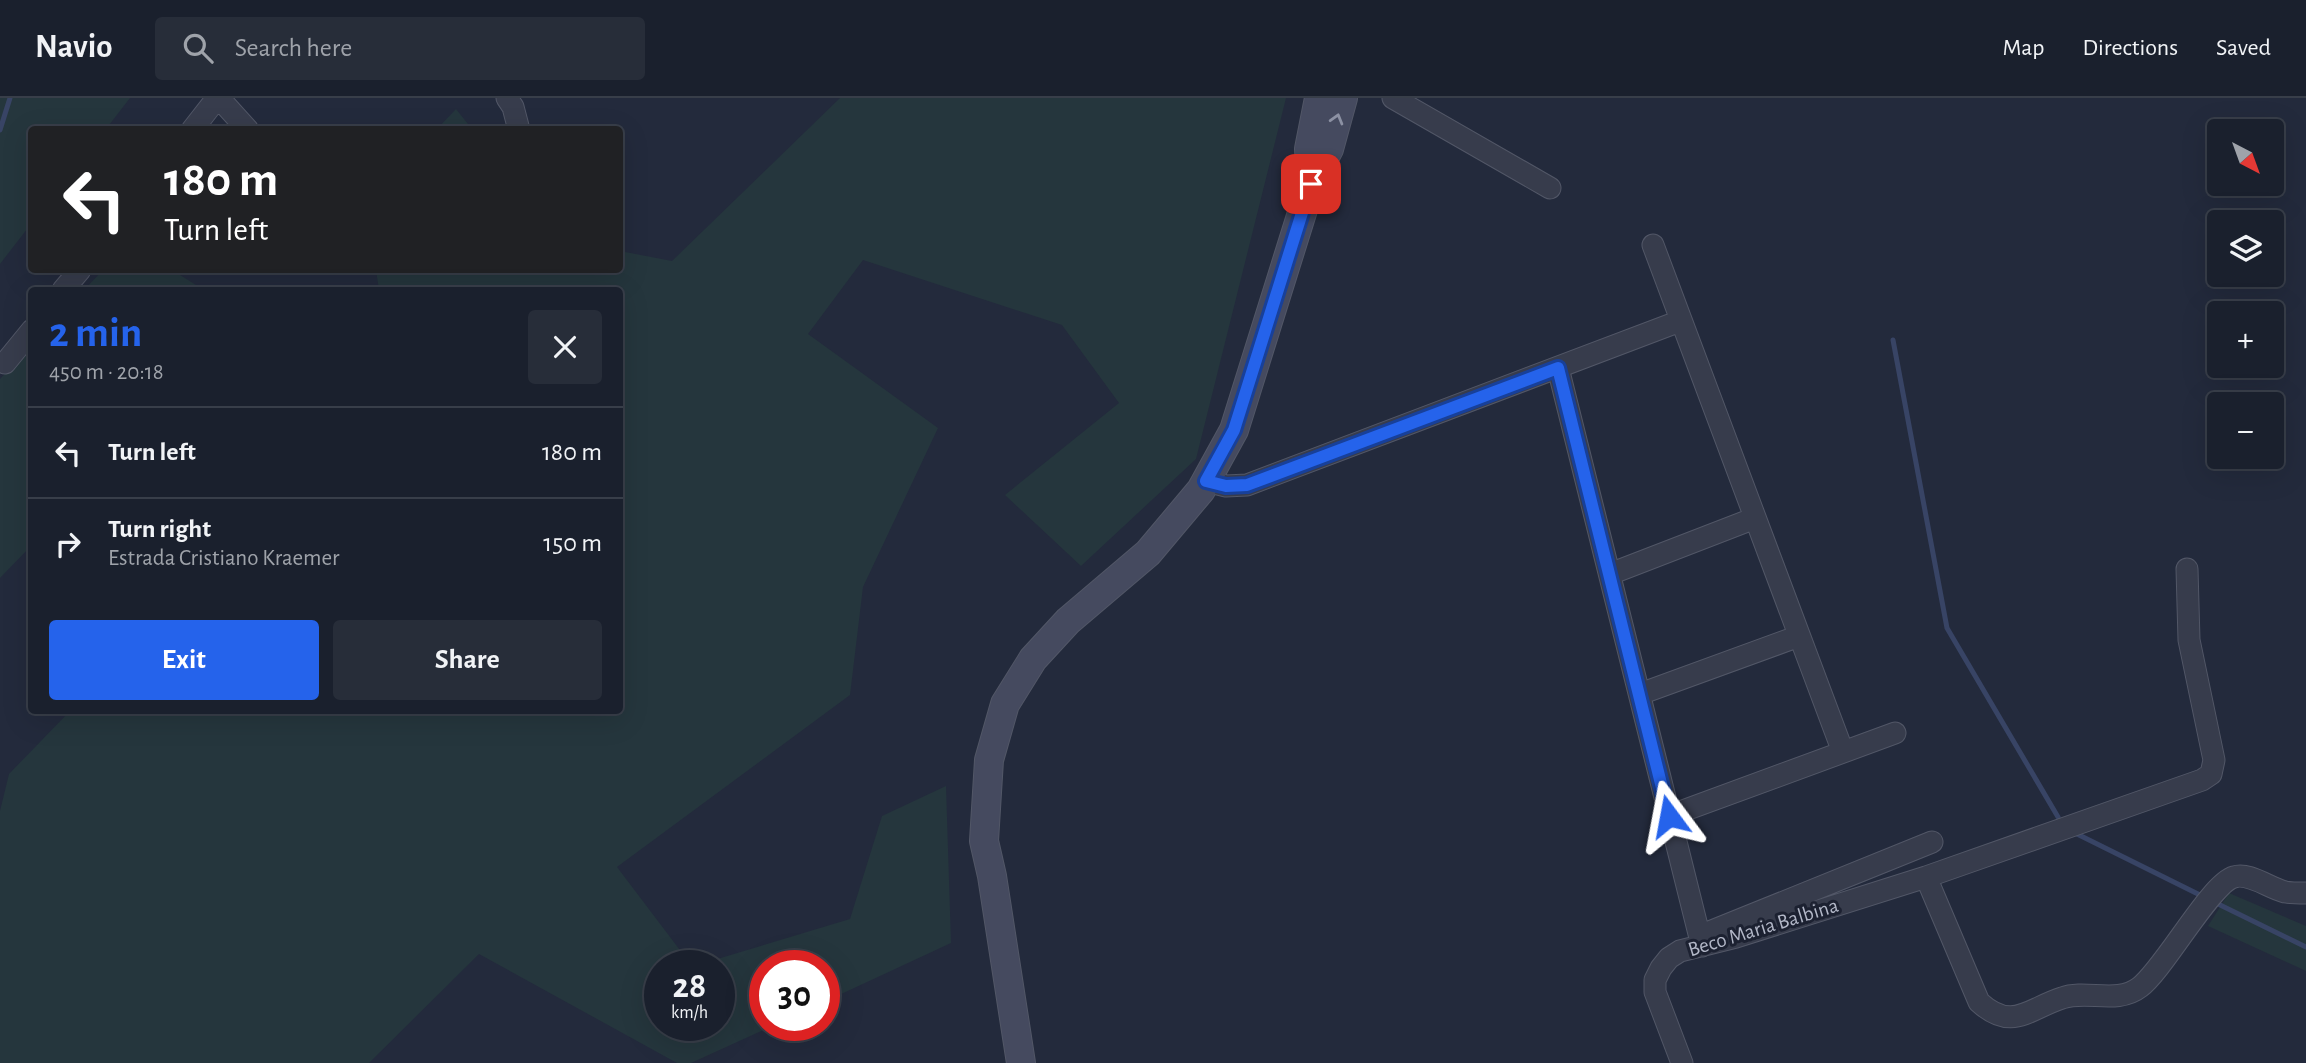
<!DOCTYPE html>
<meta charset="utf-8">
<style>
:root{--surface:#1a202d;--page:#272d39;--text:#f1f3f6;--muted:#9fa3aa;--line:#383e49;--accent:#2563eb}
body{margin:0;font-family:"Alegreya Sans",sans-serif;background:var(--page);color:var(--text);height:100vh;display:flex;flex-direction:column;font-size:26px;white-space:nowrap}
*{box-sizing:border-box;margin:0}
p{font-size:23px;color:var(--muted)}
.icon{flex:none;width:38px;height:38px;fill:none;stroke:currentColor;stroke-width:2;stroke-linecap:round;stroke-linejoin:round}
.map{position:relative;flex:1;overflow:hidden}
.drawer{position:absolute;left:28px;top:189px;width:595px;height:427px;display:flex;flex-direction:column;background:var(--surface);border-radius:7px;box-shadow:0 7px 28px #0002,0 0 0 2px var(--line)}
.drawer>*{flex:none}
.top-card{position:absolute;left:28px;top:28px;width:595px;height:147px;border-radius:7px;box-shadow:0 7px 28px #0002,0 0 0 2px var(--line);background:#202124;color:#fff;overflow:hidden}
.needle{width:46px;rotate:139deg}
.tools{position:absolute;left:2207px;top:21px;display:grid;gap:14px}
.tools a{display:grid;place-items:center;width:77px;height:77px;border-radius:7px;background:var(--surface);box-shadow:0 7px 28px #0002,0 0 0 2px var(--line);font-size:35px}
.speed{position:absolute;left:644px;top:852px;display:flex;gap:14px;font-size:35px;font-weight:700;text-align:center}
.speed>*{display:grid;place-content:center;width:91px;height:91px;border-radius:50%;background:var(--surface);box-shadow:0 7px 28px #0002,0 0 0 2px var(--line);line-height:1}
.speed small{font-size:18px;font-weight:400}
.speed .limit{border:10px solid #d22;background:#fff;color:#111}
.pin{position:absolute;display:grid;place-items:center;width:60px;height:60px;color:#fff;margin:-30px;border-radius:14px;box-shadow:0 4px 10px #0006}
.me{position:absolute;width:77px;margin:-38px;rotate:347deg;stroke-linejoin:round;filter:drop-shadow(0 0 5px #0008)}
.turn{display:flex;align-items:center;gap:24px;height:147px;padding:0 21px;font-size:32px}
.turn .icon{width:91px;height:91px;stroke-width:2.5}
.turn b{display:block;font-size:49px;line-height:60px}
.round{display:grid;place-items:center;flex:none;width:74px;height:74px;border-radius:7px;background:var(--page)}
.overview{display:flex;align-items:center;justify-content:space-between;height:119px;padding:0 21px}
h1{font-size:42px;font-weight:700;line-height:52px;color:var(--accent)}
.primary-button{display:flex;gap:14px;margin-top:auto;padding:14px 21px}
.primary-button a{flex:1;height:80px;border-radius:7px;background:var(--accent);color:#fff;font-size:28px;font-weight:700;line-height:80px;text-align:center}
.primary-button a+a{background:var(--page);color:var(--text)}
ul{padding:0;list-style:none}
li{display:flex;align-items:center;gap:21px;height:91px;padding:0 21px;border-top:2px solid var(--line)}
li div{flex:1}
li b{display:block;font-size:26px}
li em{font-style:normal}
header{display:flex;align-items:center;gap:42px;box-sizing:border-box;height:98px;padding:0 35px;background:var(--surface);border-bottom:2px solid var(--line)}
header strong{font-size:33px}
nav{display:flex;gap:38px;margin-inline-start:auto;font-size:24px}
.search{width:490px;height:63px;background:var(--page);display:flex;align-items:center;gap:18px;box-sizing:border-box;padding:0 24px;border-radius:7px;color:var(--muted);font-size:26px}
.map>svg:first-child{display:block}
</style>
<header>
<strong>Navio</strong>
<div class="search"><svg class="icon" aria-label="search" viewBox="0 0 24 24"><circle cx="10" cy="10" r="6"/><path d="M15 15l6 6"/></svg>Search here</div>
<nav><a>Map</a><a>Directions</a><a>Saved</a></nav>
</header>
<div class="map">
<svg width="2306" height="965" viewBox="0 0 2306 965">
<rect width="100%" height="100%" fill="#232a3c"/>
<path fill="#25363d" d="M 0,0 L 130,0 L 106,31 L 32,32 L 31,126 L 0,166 Z
M 840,0 L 1286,0 L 1196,361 L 1081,468 L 1005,397 L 1119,305 L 1062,227 L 863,162 L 808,236 L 938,330 L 863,489 L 850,597 L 617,769 L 692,868 L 660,868 L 660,928 L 719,928 L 719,868 L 694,868 L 850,821 L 882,718 L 946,688 L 951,845 L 824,904 L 824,868 L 765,868 L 765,928 L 772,928 L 691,965 L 677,965 L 479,856 L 369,965 L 0,965 L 0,713 L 9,676 L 70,613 L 620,612 L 620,192 L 379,192 L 376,172 L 620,172 L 620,153 L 672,163 Z
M 456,11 L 472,31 L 437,31 Z
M 103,172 L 172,172 L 204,192 L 84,192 Z
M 31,248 L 31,448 L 0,480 L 0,281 Z
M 2229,795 L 2306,828 L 2306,873 L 2208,828 Z"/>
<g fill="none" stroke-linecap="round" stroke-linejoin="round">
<path stroke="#384465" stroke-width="5" d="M 0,32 L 10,0
M 1893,242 L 1947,530 L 2058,719
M 2075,735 L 2204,799
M 2212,803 L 2306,849"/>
<defs>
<path id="minor" d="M 219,0 L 248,32
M 507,0 L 513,9 L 519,32
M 1393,0 L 1550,90
M 192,32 L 217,0
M 1653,147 L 1843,654
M 63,192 L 80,172
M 5,265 L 32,232
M 1558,270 L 1702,848
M 1206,383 L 1226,388 L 1247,387 L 1680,223
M 1610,476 L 1755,420
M 1640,596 L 1799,538
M 1669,718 L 1895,635
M 1926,779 L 1979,904 C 2012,934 2028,911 2062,900 C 2087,891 2117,907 2140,889 C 2164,871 2211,785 2234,779 C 2249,774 2269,790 2285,794 C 2291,795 2299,795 2306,795
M 1707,835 L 1932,744
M 1682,965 L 1655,894 L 1655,882 L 1661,870 L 1669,860 L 1680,853 L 1736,839 L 1926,779 L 2202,682 L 2211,676 L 2214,662 L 2189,542 L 2187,471"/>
<path id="secondary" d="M 1311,84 L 1309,51 L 1319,0
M 1021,965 L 992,778 L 984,743 L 989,662 L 1005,606 L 1033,561 L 1068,523 L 1148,455 L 1201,392 L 1234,332 L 1311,86 L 1329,51 L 1343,0"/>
</defs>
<use href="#minor" stroke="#525767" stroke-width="23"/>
<use href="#secondary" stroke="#525767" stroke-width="30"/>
<use href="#minor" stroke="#373c4c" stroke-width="21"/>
<use href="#secondary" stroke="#454a5f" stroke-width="28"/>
</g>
<defs><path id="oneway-chevron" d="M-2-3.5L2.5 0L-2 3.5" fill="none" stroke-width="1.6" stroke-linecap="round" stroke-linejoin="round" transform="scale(1.75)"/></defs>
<use stroke="#8c91a3" href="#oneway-chevron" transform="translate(1337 21) rotate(-74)"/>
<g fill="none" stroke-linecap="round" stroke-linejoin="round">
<defs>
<path id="route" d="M 1311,86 L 1234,332 L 1206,383 L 1226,388 L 1247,387 L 1558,270 L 1669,718"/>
</defs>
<use href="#route" stroke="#184099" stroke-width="18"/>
<use href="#route" stroke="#2563eb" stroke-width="12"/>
</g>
<g text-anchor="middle" stroke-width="6" stroke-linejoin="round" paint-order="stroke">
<g font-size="21" fill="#b2b7c7" stroke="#1c2131">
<text transform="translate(1763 829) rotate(-17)" y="7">Beco Maria Balbina</text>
</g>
</g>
</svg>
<div class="tools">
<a><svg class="needle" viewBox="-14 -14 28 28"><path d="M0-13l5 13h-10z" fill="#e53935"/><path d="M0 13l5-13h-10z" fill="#9fa3aa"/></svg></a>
<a><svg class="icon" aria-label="layers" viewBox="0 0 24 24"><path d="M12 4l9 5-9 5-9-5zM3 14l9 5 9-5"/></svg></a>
<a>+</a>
<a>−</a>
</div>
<div class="speed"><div>28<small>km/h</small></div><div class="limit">30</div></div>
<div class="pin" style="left:1311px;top:86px;background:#d93025"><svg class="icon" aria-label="arrive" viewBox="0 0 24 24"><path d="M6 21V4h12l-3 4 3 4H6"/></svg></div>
<svg class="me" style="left:1669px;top:718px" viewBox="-20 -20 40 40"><path d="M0-17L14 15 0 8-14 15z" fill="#2563eb" stroke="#fff" stroke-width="4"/></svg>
<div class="top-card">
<div class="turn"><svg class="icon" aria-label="left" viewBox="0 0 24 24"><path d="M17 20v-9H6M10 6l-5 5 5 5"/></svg><div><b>180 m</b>Turn left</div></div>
</div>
<section class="drawer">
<div class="overview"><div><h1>2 min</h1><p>450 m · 20:18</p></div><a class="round"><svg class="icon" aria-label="close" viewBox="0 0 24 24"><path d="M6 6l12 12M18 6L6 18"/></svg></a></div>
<ul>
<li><svg class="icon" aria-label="left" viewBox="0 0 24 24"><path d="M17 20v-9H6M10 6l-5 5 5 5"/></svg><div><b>Turn left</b></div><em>180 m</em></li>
<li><svg class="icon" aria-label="right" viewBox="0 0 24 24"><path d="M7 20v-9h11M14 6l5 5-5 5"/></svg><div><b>Turn right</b><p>Estrada Cristiano Kraemer</p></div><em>150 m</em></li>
</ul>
<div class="primary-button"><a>Exit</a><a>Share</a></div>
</section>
</div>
